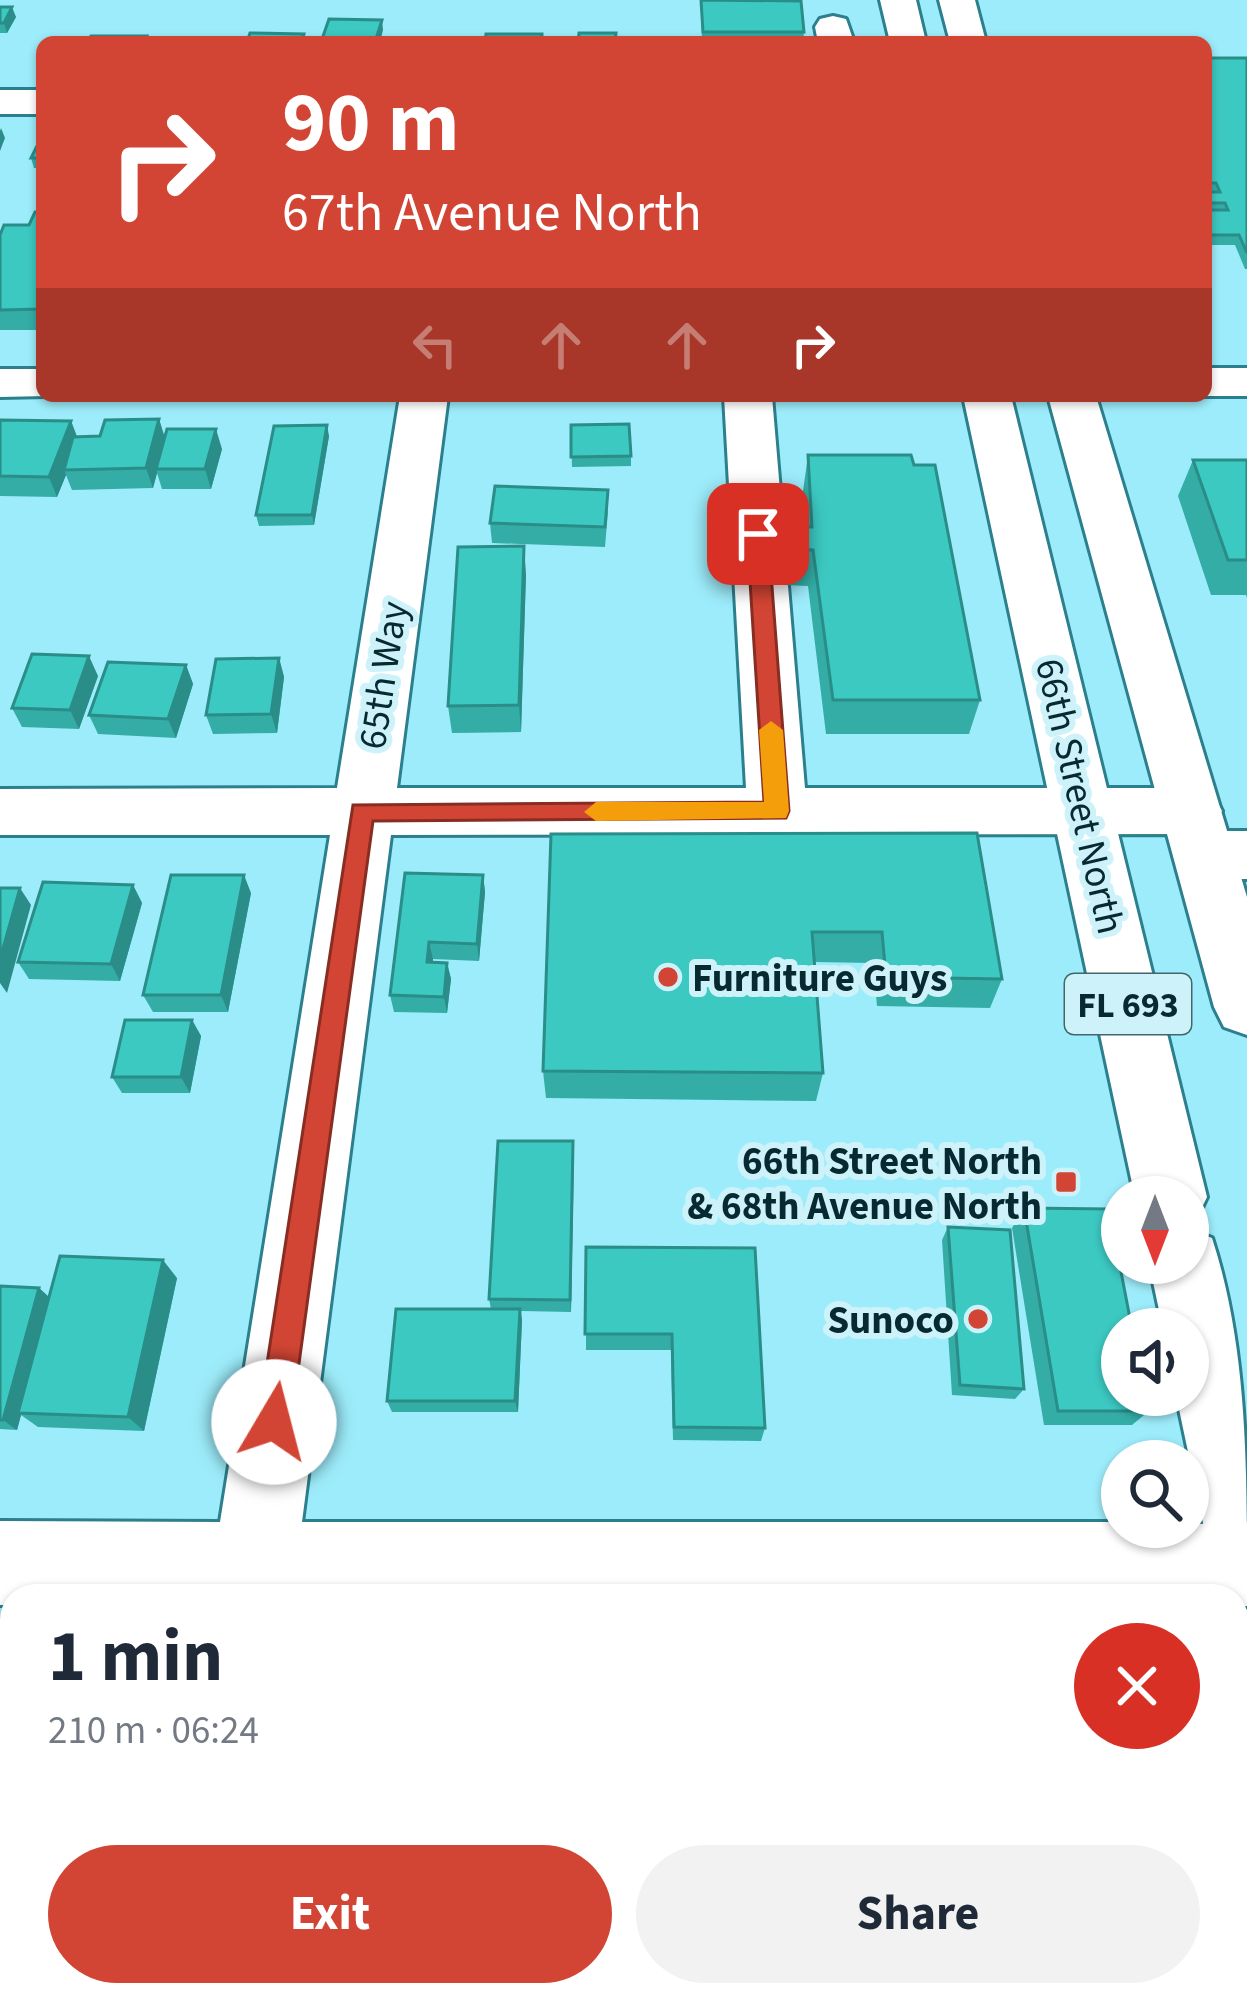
<!DOCTYPE html>
<meta charset="utf-8">
<style>
:root{--surface:#fff;--page:#f2f2f3;--text:#1f2937;--muted:#747a83;--accent:#d24534}
body{margin:0;font-family:"Source Sans 3",sans-serif;background:var(--page);color:var(--text);height:100vh;display:flex;flex-direction:column;font-size:45px;white-space:nowrap}
*{box-sizing:border-box;margin:0}
p{font-size:39px;color:var(--muted)}
.icon{flex:none;width:66px;height:66px;fill:none;stroke:currentColor;stroke-width:2;stroke-linecap:round;stroke-linejoin:round}
.map{position:relative;flex:1;overflow:hidden}
.drawer{position:absolute;left:0px;top:1584px;width:1248px;height:423px;display:flex;flex-direction:column;background:var(--surface);border-radius:36px 36px 0 0;box-shadow:0 3px 9px #0004}
.drawer>*{flex:none}
.banner{position:absolute;left:36px;top:36px;width:1176px;height:366px;border-radius:18px;box-shadow:0 3px 9px #0004;background:#d24534;color:#fff;overflow:hidden}
.needle{width:78px;rotate:180deg}
.buttons{position:absolute;left:1101px;top:1176px;display:grid;gap:24px}
.buttons a{display:grid;place-items:center;width:108px;height:108px;border-radius:50%;background:var(--surface);box-shadow:0 3px 9px #0004;font-size:60px}
.pin{position:absolute;display:grid;place-items:center;width:102px;height:102px;color:#fff;margin:-51px;border-radius:24px;box-shadow:0 6px 18px #0006}
.me{position:absolute;width:132px;margin:-66px;rotate:8deg;stroke-linejoin:round;filter:drop-shadow(0 0 9px #0008)}
.turn{display:flex;align-items:center;gap:42px;height:252px;padding:0 48px;font-size:54px}
.turn .icon{width:156px;height:156px;stroke-width:2.5}
.turn b{display:block;font-size:84px;line-height:102px}
.lanes{display:flex;align-items:center;height:114px;padding:0 48px;background:#0003;justify-content:center;gap:60px;direction:ltr}
.lanes .off{opacity:.35}
.round{display:grid;place-items:center;flex:none;width:126px;height:126px;border-radius:63px;background:var(--page)}
.headline{display:flex;align-items:center;justify-content:space-between;height:204px;padding:0 48px}
h1{font-size:72px;font-weight:700;line-height:90px}
.action{display:flex;gap:24px;margin-top:auto;padding:24px 48px}
.action a{flex:1;height:138px;border-radius:72px;background:var(--accent);color:#fff;font-size:48px;font-weight:700;line-height:138px;text-align:center}
.action a+a{background:var(--page);color:var(--text)}
.map>svg:first-child{display:block}
</style>
<div class="map">
<svg width="1247" height="2006" viewBox="0 0 1247 2006">
<rect width="100%" height="100%" fill="#9decfb"/>
<g fill="none" stroke-linecap="round" stroke-linejoin="round">
<defs>
<path id="minor" d="M 833,16 L 846,19 L 854,42 L 818,42 L 815,27 L 820,19 Z
M 0,90 L 42,90 L 42,114 L 0,114 Z
M 1206,368 L 1247,368 L 1247,396 L 1205,396 Z
M 0,369 L 42,369 L 42,396 L 47,396 L 0,397 Z
M 400,396 L 448,396 L 397,788 L 746,788 L 724,396 L 772,396 L 805,788 L 1192,788 L 1213,795 L 1222,811 L 1213,827 L 1192,834 L 391,835 L 302,1522 L 1122,1522 L 1122,1527 L 1247,1522 L 1247,1606 L 1236,1606 L 1236,1596 L 12,1596 L 12,1605 L 0,1605 L 0,1521 L 220,1522 L 330,835 L 0,835 L 0,789 L 337,788 Z
M 1204,831 L 1247,831 L 1247,879 L 1204,879 L 1182,872 L 1173,855 L 1182,838 Z
M 144,1995 L 240,1995 L 239,2006 L 143,2006 Z"/>
<path id="major" d="M 880,0 L 916,0 L 926,42 L 890,42 Z
M 939,0 L 975,0 L 986,42 L 950,42 Z
M 963,396 L 1011,396 L 1207,1197 L 1196,1220 L 1188,1224 L 1188,1197 L 1135,1197 Z
M 1048,396 L 1096,396 L 1247,897 L 1247,1035 L 1224,1027 L 1214,1007 Z
M 1188,1229 L 1212,1238 C 1247,1345 1247,1464 1247,1578 L 1218,1566 L 1206,1537 L 1176,1395 L 1188,1395 L 1188,1329 L 1163,1329 L 1149,1263 L 1188,1263 Z"/>
</defs>
<use href="#minor" stroke="#2c7f8c" stroke-width="6"/>
<use href="#major" stroke="#2c7f8c" stroke-width="6"/>
<use href="#minor" fill="#fff" fill-rule="evenodd"/>
<use href="#major" fill="#fff" fill-rule="evenodd"/>
</g>
<path fill="#34ada7" d="M 701,0 L 804,32 L 803,42 L 702,42 Z
M 0,7 L 16,17 L 7,33 L 0,33 Z
M 1206,58 L 1247,58 L 1247,269 L 1245,269 L 1235,245 L 1206,245 Z
M 42,136 L 42,168 L 34,168 L 31,158 Z
M 42,212 L 42,330 L 0,330 L 0,235 L 29,225 Z
M 159,419 L 165,438 L 222,449 L 211,489 L 162,489 L 157,473 L 153,488 L 72,490 L 66,475 L 57,497 L 0,496 L 0,420 L 71,421 L 77,437 L 100,436 Z
M 571,425 L 631,456 L 631,466 L 572,467 Z
M 329,436 L 314,525 L 259,526 L 256,515 Z
M 808,455 L 980,700 L 969,734 L 826,734 L 808,586 L 784,585 L 783,562 L 787,527 L 805,527 L 803,491 Z
M 1193,460 L 1247,460 L 1247,598 L 1246,595 L 1211,595 L 1178,496 Z
M 608,511 L 605,547 L 492,543 L 490,523 Z
M 526,574 L 521,732 L 452,733 L 448,706 Z
M 279,658 L 284,677 L 277,733 L 213,734 L 206,715 Z
M 186,665 L 193,684 L 176,738 L 98,734 L 89,715 Z
M 98,676 L 79,729 L 22,727 L 12,708 Z
M 977,833 L 1002,979 L 990,1008 L 877,1006 L 873,963 L 814,962 L 823,1073 L 816,1101 L 546,1098 L 543,1071 Z
M 483,875 L 485,892 L 479,961 L 433,959 L 433,962 L 447,963 L 451,979 L 447,1013 L 394,1012 L 390,995 Z
M 133,885 L 142,903 L 120,981 L 29,979 L 18,962 Z
M 251,893 L 228,1012 L 153,1012 L 143,995 Z
M 192,1020 L 201,1036 L 190,1093 L 122,1093 L 112,1077 Z
M 573,1141 L 571,1312 L 521,1311 L 522,1320 L 518,1412 L 392,1412 L 387,1401 L 491,1309 L 489,1299 Z
M 1024,1208 L 1149,1411 L 1132,1425 L 1044,1425 L 1012,1228 Z
M 948,1227 L 1024,1389 L 1015,1399 L 952,1395 L 942,1240 Z
M 586,1247 L 765,1428 L 761,1441 L 673,1440 L 671,1350 L 586,1350 Z
M 177,1278 L 144,1431 L 38,1427 L 21,1415 L 17,1430 L 0,1429 L 0,1286 L 39,1288 L 49,1297 Z"/>
<path fill="#2a8d88" d="M 12,7 L 16,17 L 7,33 L 4,23 Z
M 382,20 L 383,30 L 380,42 L 375,42 Z
M 1,128 L 5,138 L 0,151 L 0,131 Z
M 159,419 L 165,439 L 156,469 L 157,473 L 153,488 L 146,468 Z
M 71,421 L 79,442 L 64,470 L 66,475 L 57,497 L 49,477 Z
M 327,425 L 329,436 L 314,525 L 312,515 Z
M 216,429 L 222,449 L 211,489 L 205,469 Z
M 524,546 L 526,574 L 521,732 L 519,705 Z
M 89,656 L 98,676 L 79,729 L 70,710 Z
M 279,658 L 284,677 L 277,733 L 271,714 Z
M 186,665 L 193,684 L 176,738 L 168,719 Z
M 244,875 L 251,893 L 228,1012 L 221,995 Z
M 483,875 L 485,892 L 479,961 L 477,944 Z
M 133,885 L 142,903 L 120,981 L 111,964 Z
M 20,888 L 31,905 L 7,993 L 0,983 L 0,959 Z
M 429,942 L 433,959 L 430,979 L 427,962 Z
M 447,963 L 451,979 L 447,1013 L 444,997 Z
M 192,1020 L 201,1036 L 190,1093 L 181,1077 Z
M 573,1141 L 574,1155 L 571,1312 L 570,1300 Z
M 163,1260 L 177,1278 L 144,1431 L 128,1417 Z
M 39,1288 L 52,1300 L 18,1413 L 21,1415 L 17,1430 L 3,1420 Z
M 520,1309 L 522,1320 L 518,1412 L 515,1401 Z
M 12,1903 L 13,1995 L 11,2006 L 0,2006 L 0,1973 Z"/>
<path fill="#3cc9c2" stroke="#2a8d88" stroke-width="3" d="M 701,0 L 801,1 L 804,32 L 703,32 Z
M 0,7 L 12,7 L 4,23 L 0,23 Z
M 329,19 L 382,20 L 375,42 L 321,42 Z
M 250,33 L 304,34 L 302,42 L 247,42 Z
M 579,33 L 616,33 L 615,42 L 559,42 L 578,41 Z
M 486,34 L 542,34 L 542,42 L 485,42 Z
M 91,36 L 147,36 L 145,42 L 88,42 Z
M 164,39 L 220,39 L 219,42 L 163,42 Z
M 401,39 L 457,39 L 457,42 L 401,42 Z
M 1206,58 L 1247,58 L 1247,253 L 1239,235 L 1210,235 L 1206,226 L 1206,210 L 1228,210 L 1225,203 L 1206,203 L 1206,192 L 1220,192 L 1216,183 L 1206,183 Z
M 42,136 L 42,158 L 31,158 Z
M 35,212 L 42,212 L 42,309 L 0,310 L 0,235 L 4,225 L 29,225 Z
M 159,419 L 146,468 L 64,470 L 73,437 L 100,436 L 105,420 Z
M 0,420 L 71,421 L 49,477 L 0,476 Z
M 629,424 L 631,456 L 571,457 L 571,425 Z
M 327,425 L 312,515 L 256,515 L 274,426 Z
M 167,429 L 216,429 L 205,469 L 156,469 Z
M 808,455 L 911,455 L 914,465 L 935,465 L 980,700 L 833,700 L 813,550 L 789,549 L 787,527 L 812,527 Z
M 1193,460 L 1247,460 L 1247,560 L 1228,560 Z
M 495,486 L 608,490 L 605,527 L 490,523 Z
M 524,546 L 519,705 L 448,706 L 458,547 Z
M 32,654 L 89,656 L 70,710 L 12,708 Z
M 279,658 L 271,714 L 206,715 L 216,659 Z
M 108,662 L 186,665 L 168,719 L 89,715 Z
M 977,833 L 1002,979 L 886,977 L 882,932 L 812,932 L 823,1073 L 543,1071 L 551,834 Z
M 405,873 L 483,875 L 477,944 L 429,942 L 427,962 L 447,963 L 444,997 L 390,995 Z
M 171,875 L 244,875 L 221,995 L 143,995 Z
M 43,882 L 133,885 L 111,964 L 18,962 Z
M 0,888 L 20,888 L 0,959 Z
M 125,1020 L 192,1020 L 181,1077 L 112,1077 Z
M 498,1141 L 573,1141 L 570,1300 L 489,1299 Z
M 1024,1208 L 1109,1209 L 1132,1329 L 1122,1329 L 1122,1395 L 1146,1395 L 1149,1411 L 1058,1411 Z
M 948,1227 L 1010,1230 L 1024,1389 L 960,1385 Z
M 586,1247 L 755,1248 L 765,1428 L 674,1427 L 672,1334 L 585,1334 Z
M 60,1256 L 163,1260 L 128,1417 L 18,1413 Z
M 0,1286 L 39,1288 L 3,1420 L 0,1420 Z
M 396,1309 L 520,1309 L 515,1401 L 387,1401 Z
M 0,1730 L 12,1730 L 12,1903 L 0,1973 Z
M 330,1995 L 667,1995 L 667,2006 L 329,2006 Z"/>
<path fill="#d24534" stroke="#882d22" stroke-width="3" d="M 758,527 L 768,534 L 789,811 L 786,818 L 373,821 L 291,1422 L 286,1434 L 274,1439 L 263,1434 L 258,1422 L 353,805 L 764,802 L 747,534 Z"/>
<path fill="#f59e0b" d="M 771,721 L 783,730 L 789,811 L 786,818 L 596,821 L 584,812 L 596,802 L 764,802 L 759,730 Z"/>
<g fill="#d24534" stroke="#cdf2f9" stroke-width="4.5">
<circle cx="668" cy="977" r="12"/>
<rect x="1054" y="1170" width="24" height="24" rx="6"/>
<circle cx="978" cy="1319" r="12"/>
</g>
<g text-anchor="middle" stroke-width="12" stroke-linejoin="round" paint-order="stroke">
<rect fill="#cdf2f9" stroke="#42666c" stroke-width="3" x="1065" y="974" width="126" height="60" rx="9"/>
<g font-size="36" font-weight="bold" fill="#072a30">
<text x="1128" y="1017">FL 693</text>
</g>
<g font-size="39" fill="#072a30" stroke="#cdf2f9">
<text transform="translate(382 675) rotate(-81)" y="14">65th Way</text>
<text transform="translate(1081 796) rotate(77)" y="14">66th Street North</text>
</g>
<g font-size="39" font-weight="bold" fill="#072a30" stroke="#cdf2f9" text-anchor="end">
<text x="692" y="991" text-anchor="start">Furniture Guys</text>
<text x="1042" y="1174">66th Street North<tspan x="1042" dy="45">&amp; 68th Avenue North</tspan></text>
<text x="954" y="1333">Sunoco</text>
</g>
</g>
</svg>
<div class="buttons">
<a><svg class="needle" viewBox="-14 -14 28 28"><path d="M0-13l5 13h-10z" fill="#e53935"/><path d="M0 13l5-13h-10z" fill="#747a83"/></svg></a>
<a><svg class="icon" aria-label="sound" viewBox="0 0 24 24"><path d="M4 9h4l5-4v14l-5-4H4zM17 9q2 3 0 6"/></svg></a>
<a><svg class="icon" aria-label="search" viewBox="0 0 24 24"><circle cx="10" cy="10" r="6"/><path d="M15 15l6 6"/></svg></a>
</div>
<div class="pin" style="left:758px;top:534px;background:#d93025"><svg class="icon" aria-label="arrive" viewBox="0 0 24 24"><path d="M6 21V4h12l-3 4 3 4H6"/></svg></div>
<svg class="me" style="left:274px;top:1422px" viewBox="-20 -20 40 40"><circle r="19" fill="#fff"/><path d="M0-13L10 11 0 6-10 11z" fill="#d24534"/></svg>
<div class="banner">
<div class="turn"><svg class="icon" aria-label="right" viewBox="0 0 24 24"><path d="M7 20v-9h11M14 6l5 5-5 5"/></svg><div><b>90 m</b>67th Avenue North</div></div>
<div class="lanes"><svg class="icon off" aria-label="left" viewBox="0 0 24 24"><path d="M17 20v-9H6M10 6l-5 5 5 5"/></svg><svg class="icon off" aria-label="ahead" viewBox="0 0 24 24"><path d="M12 20V5M6 11l6-6 6 6"/></svg><svg class="icon off" aria-label="ahead" viewBox="0 0 24 24"><path d="M12 20V5M6 11l6-6 6 6"/></svg><svg class="icon" aria-label="right" viewBox="0 0 24 24"><path d="M7 20v-9h11M14 6l5 5-5 5"/></svg></div>
</div>
<section class="drawer">
<div class="headline"><div><h1>1 min</h1><p>210 m · 06:24</p></div><a class="round" style="background:#d93025;color:#fff"><svg class="icon" aria-label="close" viewBox="0 0 24 24"><path d="M6 6l12 12M18 6L6 18"/></svg></a></div>
<div class="action"><a>Exit</a><a>Share</a></div>
</section>
</div>
